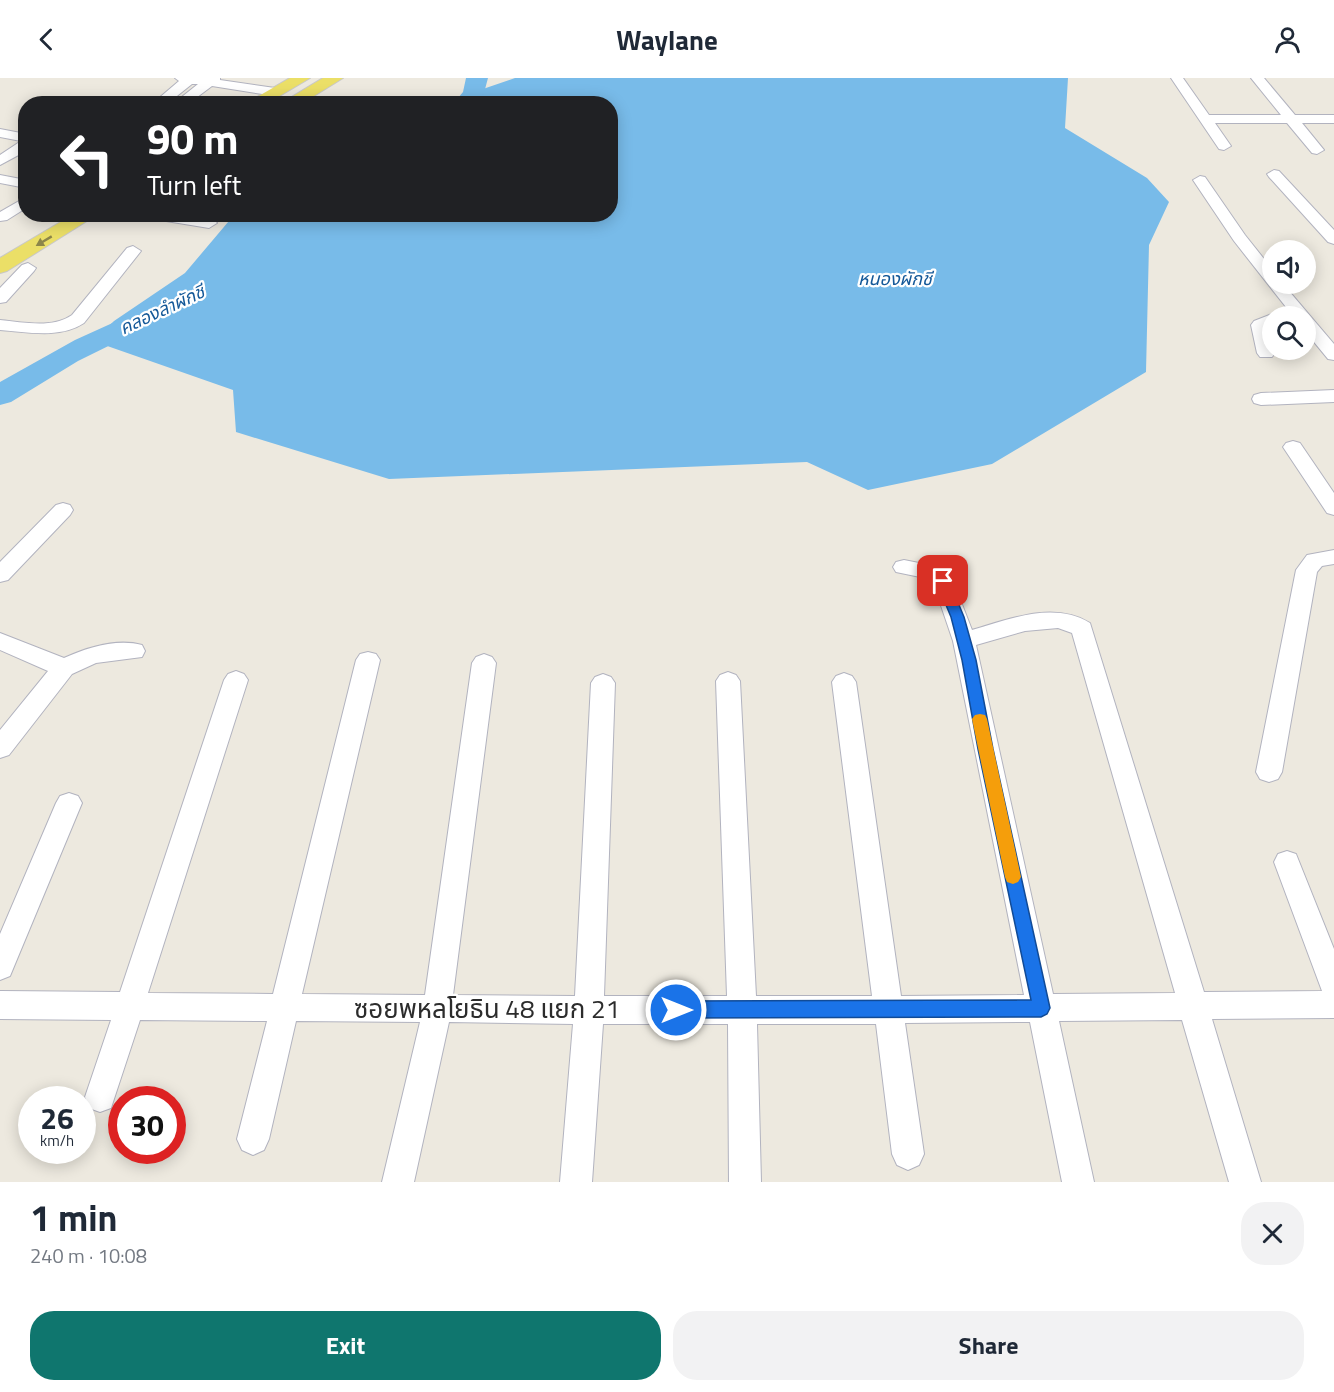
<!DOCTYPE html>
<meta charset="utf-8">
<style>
:root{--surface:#fff;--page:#f2f2f3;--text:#1f2937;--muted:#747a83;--accent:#0f766e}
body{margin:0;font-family:"Titillium Web","Noto Sans Thai",sans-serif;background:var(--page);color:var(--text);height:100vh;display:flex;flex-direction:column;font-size:22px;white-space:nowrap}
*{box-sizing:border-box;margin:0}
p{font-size:20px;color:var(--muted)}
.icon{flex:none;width:33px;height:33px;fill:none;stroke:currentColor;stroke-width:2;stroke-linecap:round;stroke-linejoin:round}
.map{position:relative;height:1104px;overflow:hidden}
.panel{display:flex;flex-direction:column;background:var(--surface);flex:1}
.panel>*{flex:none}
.top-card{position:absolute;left:18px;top:18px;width:600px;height:126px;border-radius:24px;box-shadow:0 3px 15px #0003;background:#202124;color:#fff;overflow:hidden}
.buttons{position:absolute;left:1262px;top:162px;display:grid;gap:12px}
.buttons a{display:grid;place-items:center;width:54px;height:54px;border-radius:50%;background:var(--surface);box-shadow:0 3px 15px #0003;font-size:30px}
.speed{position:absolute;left:18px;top:1008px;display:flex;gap:12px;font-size:30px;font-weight:700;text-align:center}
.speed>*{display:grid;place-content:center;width:78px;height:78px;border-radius:50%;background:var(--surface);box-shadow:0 3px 15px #0003;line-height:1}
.speed small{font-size:15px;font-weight:400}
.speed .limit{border:9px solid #d22;background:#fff;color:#111}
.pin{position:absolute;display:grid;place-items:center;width:51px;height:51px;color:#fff;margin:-26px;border-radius:12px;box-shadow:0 3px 9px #0006}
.me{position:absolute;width:66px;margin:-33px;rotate:90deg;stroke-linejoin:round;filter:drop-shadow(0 0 4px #0008)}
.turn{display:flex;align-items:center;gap:21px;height:126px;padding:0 30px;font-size:27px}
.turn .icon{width:78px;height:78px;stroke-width:2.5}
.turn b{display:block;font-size:42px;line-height:51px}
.round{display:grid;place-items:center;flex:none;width:63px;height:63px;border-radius:24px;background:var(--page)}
.head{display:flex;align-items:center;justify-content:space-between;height:102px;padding:0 30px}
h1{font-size:36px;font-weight:700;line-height:45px}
.action{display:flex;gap:12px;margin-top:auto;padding:12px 30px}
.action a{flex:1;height:69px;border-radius:24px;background:var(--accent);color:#fff;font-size:24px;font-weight:700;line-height:69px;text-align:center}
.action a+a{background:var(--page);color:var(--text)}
header{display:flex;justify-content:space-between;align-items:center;height:78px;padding:0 30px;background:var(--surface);font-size:27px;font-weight:700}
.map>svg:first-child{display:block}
</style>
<header><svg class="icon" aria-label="back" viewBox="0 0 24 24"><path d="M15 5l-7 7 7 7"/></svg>Waylane<svg class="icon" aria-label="person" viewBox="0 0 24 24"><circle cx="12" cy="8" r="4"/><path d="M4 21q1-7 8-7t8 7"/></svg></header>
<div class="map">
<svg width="1334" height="1104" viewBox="0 0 1334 1104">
<rect width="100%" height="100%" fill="#ede9df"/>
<path fill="#78bbe9" d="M 515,0 L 1068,0 L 1065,50 L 1147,100 L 1169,124 L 1149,167 L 1146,294 L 992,386 L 868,412 L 807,384 L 389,401 L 236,354 L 233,312 L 93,263 L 114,243 L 185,195 L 234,137 L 610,136 L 610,26 L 442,25 Z"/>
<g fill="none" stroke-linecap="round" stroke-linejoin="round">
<path fill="#78bbe9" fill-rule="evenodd" d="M 466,0 L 488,0 L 484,15 L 476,26 L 453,26 L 463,14 Z
M 139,233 L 149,236 L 153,242 L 149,248 L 78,283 L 11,324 L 0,327 L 0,304 L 75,262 Z"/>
<defs>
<path id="minor" d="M 175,0 L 220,0 L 220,2 L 275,10 L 281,14 L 275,18 L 212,8 L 188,26 L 173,26 L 198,6 L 192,6 L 167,26 L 152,26 L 179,3 Z
M 1171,0 L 1183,0 L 1209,37 L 1281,37 L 1251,0 L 1264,0 L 1295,37 L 1334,37 L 1334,45 L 1302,45 L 1324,72 L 1317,76 L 1312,75 L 1287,45 L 1215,45 L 1231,68 L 1224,72 L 1219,71 Z
M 0,51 L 26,56 L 26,73 L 0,87 L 0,77 L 21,63 L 0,59 Z
M 1274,92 L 1279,93 L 1334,152 L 1334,166 L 1328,164 L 1269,99 L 1267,96 Z
M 0,97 L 26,102 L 26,110 L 0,105 Z
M 1200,98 L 1205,99 L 1245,157 L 1272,191 L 1272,206 L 1283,206 L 1334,266 L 1334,282 L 1328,281 L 1305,253 L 1305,238 L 1293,238 L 1234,163 L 1193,102 Z
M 26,119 L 26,130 L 7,142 L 0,143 L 0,134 Z
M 147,136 L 185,136 L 214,142 L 217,145 L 209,150 L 154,141 Z
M 133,168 L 141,173 L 84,245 C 60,261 27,254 0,252 L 0,242 C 23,244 52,251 72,237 L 127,170 Z
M 28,185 L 36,190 L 34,193 L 6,224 L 0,225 L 0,210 L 22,187 Z
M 1272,236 L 1279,238 L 1272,238 L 1272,248 L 1269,249 L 1272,272 L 1275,275 L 1272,279 L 1260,279 L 1257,275 L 1251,247 L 1254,243 Z
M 1334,312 L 1334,324 L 1261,327 L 1254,325 L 1252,321 L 1254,317 L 1261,315 Z
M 1293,363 L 1300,365 L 1334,415 L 1334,437 L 1327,435 L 1283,369 L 1286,365 Z
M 63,425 L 70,427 L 73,432 L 70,437 L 8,502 L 0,504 L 0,484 L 56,427 Z
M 1334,472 L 1334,486 L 1322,488 L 1317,494 L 1282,694 L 1278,701 L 1269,704 L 1260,701 L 1256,694 L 1296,492 L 1307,477 Z
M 904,482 L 939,489 L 951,498 L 972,552 C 1009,541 1054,523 1090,545 L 1204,914 L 1322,913 L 1274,784 L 1278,776 L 1287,773 L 1296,776 L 1334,871 L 1334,940 L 1212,941 L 1261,1104 L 1229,1104 L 1182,942 L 1059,943 L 1094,1104 L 1062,1104 L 1030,944 L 905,945 L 924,1076 L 919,1087 L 908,1092 L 897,1087 L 892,1076 L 876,946 L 757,946 L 761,1104 L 729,1104 L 728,946 L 603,946 L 592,1104 L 560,1104 L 573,946 L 449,944 L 414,1104 L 382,1104 L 420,944 L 296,943 L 269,1061 L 264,1072 L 253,1077 L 242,1072 L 237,1061 L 267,943 L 140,942 L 111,1030 L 100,1034 L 89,1030 L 85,1019 L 111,942 L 0,941 L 0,913 L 120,914 L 224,602 L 228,596 L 236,593 L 244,596 L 248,602 L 148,915 L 273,916 L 356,582 L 360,576 L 368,574 L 376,576 L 380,582 L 302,916 L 425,917 L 472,585 L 476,579 L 484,576 L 492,579 L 496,585 L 453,917 L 575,918 L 591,605 L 595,599 L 603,596 L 611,599 L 615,605 L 604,918 L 727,918 L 716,603 L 720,597 L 728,594 L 736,597 L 740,603 L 756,918 L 872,918 L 832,604 L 836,598 L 844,595 L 852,598 L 856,604 L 901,918 L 1024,917 L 953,563 L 934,507 L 925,500 L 896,494 L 893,489 L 896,484 ZM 1058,550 L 1072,555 L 1175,915 L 1053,916 L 976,567 L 1025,553 Z
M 0,555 L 64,580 C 86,570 117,560 142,567 L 145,573 L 142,579 L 96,585 L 72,596 L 9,677 L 0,680 L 0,652 L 48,593 L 0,572 Z
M 69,715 L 78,718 L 82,725 L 10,898 L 0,902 L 0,856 L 56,725 L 60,718 Z"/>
<path id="major" d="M 290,0 L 310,0 L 266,26 L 245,26 Z
M 323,0 L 343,0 L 301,26 L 280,26 Z
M 74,136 L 98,136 L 7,193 L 0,195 L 0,180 Z"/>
</defs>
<use href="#minor" stroke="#b2b3bf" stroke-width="2"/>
<use href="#major" stroke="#c8c8c8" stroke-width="2"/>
<use href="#minor" fill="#fff" fill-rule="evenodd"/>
<use href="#major" fill="#ebdf67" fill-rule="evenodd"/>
</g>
<defs><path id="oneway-solid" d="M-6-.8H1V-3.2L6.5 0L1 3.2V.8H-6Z" transform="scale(1.5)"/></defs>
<use fill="#8c864a" href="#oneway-solid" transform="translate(44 163) rotate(149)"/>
<path fill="#1a73e8" stroke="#114b97" stroke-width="1.5" d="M 943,499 L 949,503 L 964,539 L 976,582 L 993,671 L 1050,930 L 1047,936 L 1041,939 L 676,940 L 670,938 L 667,932 L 670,926 L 676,923 L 1031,922 L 978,671 L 962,582 L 951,539 L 936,503 Z"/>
<path fill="#f59e0b" d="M 980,636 L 985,637 L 987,641 L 1021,799 L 1018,804 L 1013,806 L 1007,804 L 1005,799 L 972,641 L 975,637 Z"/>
<g text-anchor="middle" stroke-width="4.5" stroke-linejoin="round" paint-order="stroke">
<g font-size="18" font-style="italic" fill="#145898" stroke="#fff">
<text x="895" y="207">หนองผักชี</text>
<text transform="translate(162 232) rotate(-25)" y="6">คลองลำผักชี</text>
</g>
<g font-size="26" fill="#2c2c2c" stroke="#fff">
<text x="487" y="940">ซอยพหลโยธิน 48 แยก 21</text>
</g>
</g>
</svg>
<div class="buttons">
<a><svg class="icon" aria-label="sound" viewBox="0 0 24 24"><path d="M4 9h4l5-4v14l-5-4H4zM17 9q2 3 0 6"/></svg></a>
<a><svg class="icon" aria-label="search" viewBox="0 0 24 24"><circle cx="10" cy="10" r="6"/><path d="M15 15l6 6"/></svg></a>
</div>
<div class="speed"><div>26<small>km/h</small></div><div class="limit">30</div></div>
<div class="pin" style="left:943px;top:503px;background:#d93025"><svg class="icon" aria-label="arrive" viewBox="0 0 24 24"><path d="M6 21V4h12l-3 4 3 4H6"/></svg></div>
<svg class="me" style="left:676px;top:932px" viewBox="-20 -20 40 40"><circle r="17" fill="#1a73e8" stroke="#fff" stroke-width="3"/><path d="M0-11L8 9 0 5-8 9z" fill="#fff"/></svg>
<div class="top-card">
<div class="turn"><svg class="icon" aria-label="left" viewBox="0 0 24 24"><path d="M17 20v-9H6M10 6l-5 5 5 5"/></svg><div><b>90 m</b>Turn left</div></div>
</div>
</div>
<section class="panel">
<div class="head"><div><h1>1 min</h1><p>240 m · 10:08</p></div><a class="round"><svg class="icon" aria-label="close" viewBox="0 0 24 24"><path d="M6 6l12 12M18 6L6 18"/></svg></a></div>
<div class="action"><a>Exit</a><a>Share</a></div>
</section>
